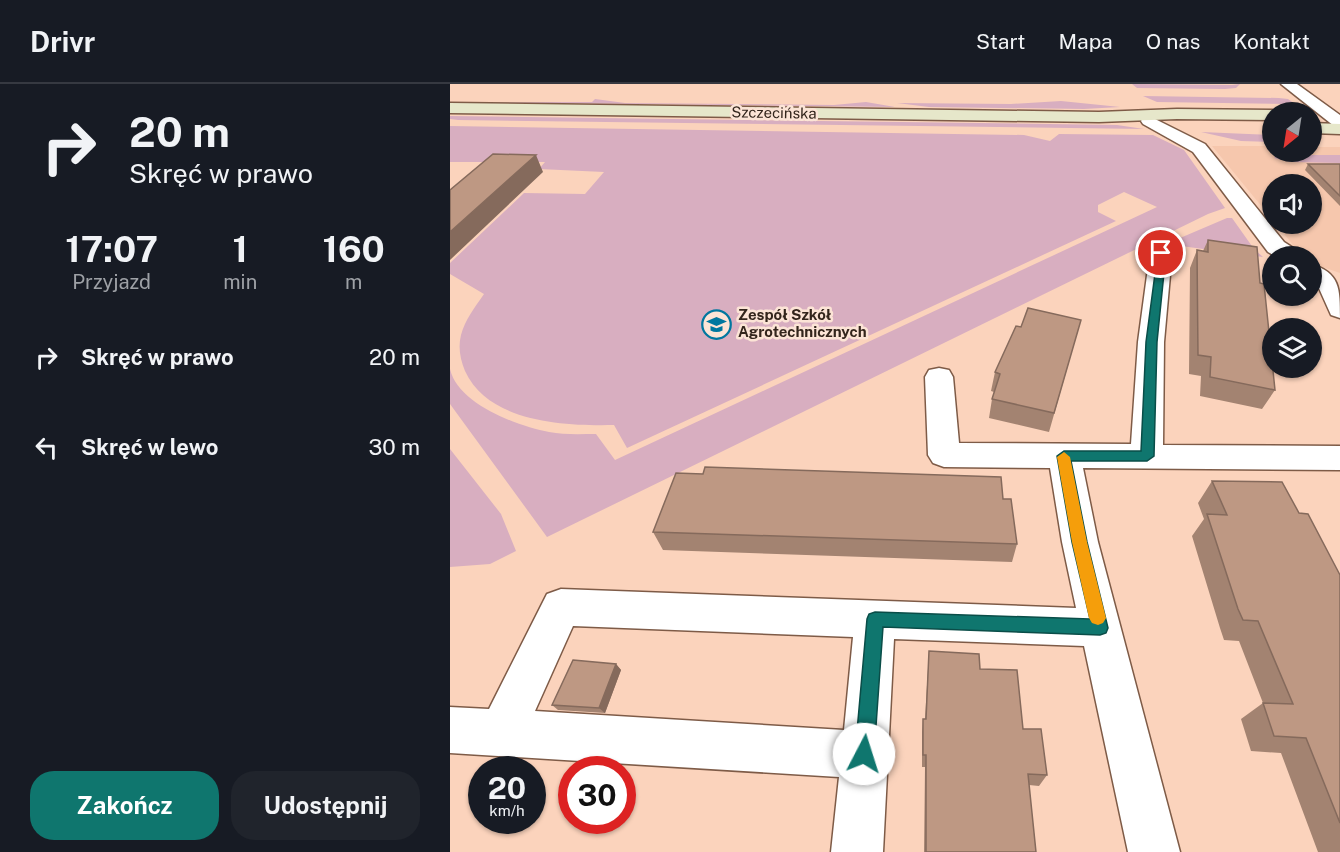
<!DOCTYPE html>
<html lang="pl">
<meta charset="utf-8">
<style>
:root{--surface:#171b24;--page:#20242c;--text:#f1f3f6;--muted:#9ea1a6;--line:#363941;--accent:#0f766e}
body{margin:0;font-family:"Public Sans",sans-serif;background:var(--page);color:var(--text);height:100vh;display:flex;flex-direction:column;font-size:22px;white-space:nowrap}
*{box-sizing:border-box;margin:0}
p{font-size:20px;color:var(--muted)}
.icon{flex:none;width:33px;height:33px;fill:none;stroke:currentColor;stroke-width:2;stroke-linecap:round;stroke-linejoin:round}
.map{position:relative;flex:1;overflow:hidden}
.panel{display:flex;flex-direction:column;background:var(--surface);width:450px}
.panel>*{flex:none}
.hud{background:#171b24;color:var(--text);overflow:hidden}
.needle{width:39px;rotate:210deg}
.fabs{position:absolute;left:812px;top:18px;display:grid;gap:12px}
.fabs a{display:grid;place-items:center;width:60px;height:60px;border-radius:50%;background:var(--surface);box-shadow:0 2px 4px #0004;font-size:30px}
.speed{position:absolute;left:18px;top:672px;display:flex;gap:12px;font-size:30px;font-weight:700;text-align:center}
.speed>*{display:grid;place-content:center;width:78px;height:78px;border-radius:50%;background:var(--surface);box-shadow:0 2px 4px #0004;line-height:1}
.speed small{font-size:15px;font-weight:400}
.speed .limit{border:9px solid #d22;background:#fff;color:#111}
.pin{position:absolute;display:grid;place-items:center;width:51px;height:51px;color:#fff;margin:-26px;border:3px solid #fff;border-radius:50%;box-shadow:0 2px 6px #0007}
.me{position:absolute;width:66px;margin:-33px;rotate:5deg;stroke-linejoin:round;filter:drop-shadow(0 0 4px #0008)}
.turn{display:flex;align-items:center;gap:21px;height:126px;padding:0 30px;font-size:27px}
.turn .icon{width:78px;height:78px;stroke-width:2.5}
.turn b{display:block;font-size:42px;line-height:51px}
.eta{display:flex;justify-content:space-evenly;align-items:center;height:102px;text-align:center}
.eta b{font-size:36px;font-weight:700;line-height:42px}
.button{display:flex;gap:12px;margin-top:auto;padding:12px 30px}
.button a{flex:1;height:69px;border-radius:24px;background:var(--accent);color:#fff;font-size:24px;font-weight:700;line-height:69px;text-align:center}
.button a+a{background:var(--page);color:var(--text)}
ul{padding:0;list-style:none}
li{display:flex;align-items:center;gap:18px;height:90px;padding:0 30px}
li div{flex:1}
li b{display:block;font-size:22px}
li em{font-style:normal}
header{display:flex;align-items:center;gap:36px;box-sizing:border-box;height:84px;padding:0 30px;background:var(--surface);border-bottom:2px solid var(--line)}
header strong{font-size:28px}
nav{display:flex;gap:33px;margin-inline-start:auto;font-size:21px}
main{display:flex;flex:1;min-height:0}
.map>svg:first-child{display:block}
</style>
<header>
<strong>Drivr</strong>
<nav><a>Start</a><a>Mapa</a><a>O nas</a><a>Kontakt</a></nav>
</header>
<main>
<section class="panel">
<div class="hud">
<div class="turn"><svg class="icon" aria-label="right" viewBox="0 0 24 24"><path d="M7 20v-9h11M14 6l5 5-5 5"/></svg><div><b>20 m</b>Skręć w prawo</div></div>
</div>
<div class="eta">
<div><b>17:07</b><p>Przyjazd</p></div>
<div><b>1</b><p>min</p></div>
<div><b>160</b><p>m</p></div>
</div>
<ul>
<li><svg class="icon" aria-label="right" viewBox="0 0 24 24"><path d="M7 20v-9h11M14 6l5 5-5 5"/></svg><div><b>Skręć w prawo</b></div><em>20 m</em></li>
<li><svg class="icon" aria-label="left" viewBox="0 0 24 24"><path d="M17 20v-9H6M10 6l-5 5 5 5"/></svg><div><b>Skręć w lewo</b></div><em>30 m</em></li>
</ul>
<div class="button"><a>Zakończ</a><a>Udostępnij</a></div>
</section>
<div class="map">
<svg width="890" height="768" viewBox="0 0 890 768">
<rect width="100%" height="100%" fill="#fbd3bc"/>
<path fill="#f6c7ad" d="M 762,62 L 822,62 L 822,68 L 861,68 L 861,63 L 890,63 L 890,189 L 861,179 L 861,172 L 852,172 L 826,140 L 861,140 L 861,100 L 822,100 L 822,135 Z"/>
<path fill="#d8aec0" d="M 682,0 L 782,1 L 790,0 L 786,4 L 775,5 L 687,4 Z
M 693,12 L 829,14 L 838,15 L 845,20 L 707,18 Z
M 145,15 L 175,19 L 384,21 L 416,18 L 445,23 L 12,18 L 142,18 Z
M 611,17 L 670,23 L 634,25 L 479,23 L 447,19 L 561,20 Z
M 0,32 L 599,40 L 667,41 L 694,45 L 8,36 L 0,35 Z
M 0,42 L 574,51 L 600,57 L 609,50 L 703,51 L 734,66 L 775,124 L 758,130 L 97,453 L 0,320 L 0,285 C 8,320 67,342 99,348 C 114,351 131,350 146,350 L 165,376 L 707,123 L 674,108 L 648,121 L 648,128 L 666,137 L 177,364 L 164,341 C 115,342 39,339 15,287 C 10,275 8,263 11,251 C 15,236 25,223 34,210 L 0,190 L 0,179 L 74,109 L 135,110 L 154,88 L 89,85 L 95,78 L 0,78 Z
M 751,48 L 822,51 L 822,58 L 791,57 Z
M 827,71 L 890,71 L 890,79 L 841,78 L 824,74 Z
M 777,134 L 782,134 L 804,165 L 813,173 L 716,160 Z
M 0,365 L 51,430 L 66,467 L 40,480 L 0,483 Z"/>
<g fill="none" stroke-linecap="round" stroke-linejoin="round">
<defs>
<path id="street" d="M 831,0 L 847,0 L 890,31 L 890,44 L 884,42 Z
M 699,32 L 755,60 L 834,158 L 848,167 L 851,172 L 825,172 L 818,168 L 743,68 L 693,40 L 691,37 L 693,34 Z
M 711,162 L 719,164 L 722,169 L 714,258 L 713,361 L 890,362 L 890,386 L 633,384 L 648,458 L 730,768 L 678,768 L 634,562 L 444,555 L 433,768 L 381,768 L 389,693 L 0,669 L 0,623 L 39,625 L 97,510 L 111,505 L 626,524 L 612,458 L 600,384 L 494,383 L 483,379 L 478,371 L 475,293 L 479,286 L 489,284 L 499,286 L 503,293 L 509,359 L 681,360 L 688,258 L 700,169 L 703,164 ZM 123,542 L 403,553 L 394,646 L 85,627 Z
M 861,180 C 890,189 890,204 890,234 L 881,231 L 868,202 L 861,197 Z"/>
<path id="secondary" d="M 0,19 L 649,28 L 727,25 L 822,26 L 828,28 L 822,28 L 822,36 L 727,35 L 649,38 L 0,29 Z
M 861,39 L 890,40 L 890,50 L 861,49 Z"/>
</defs>
<use href="#street" stroke="#7e5b47" stroke-width="3"/>
<use href="#secondary" stroke="#7e5b47" stroke-width="3"/>
<use href="#street" fill="#fff" fill-rule="evenodd"/>
<use href="#secondary" fill="#e6e7ca" fill-rule="evenodd"/>
</g>
<path fill="#a38371" d="M 858,80 L 890,80 L 890,122 L 855,86 Z
M 758,156 L 810,199 L 825,306 L 812,325 L 750,312 L 751,292 L 739,290 L 740,184 L 747,166 L 753,167 Z
M 631,236 L 599,348 L 539,334 L 542,315 L 544,308 L 541,307 L 545,288 L 571,243 Z
M 762,397 L 849,429 L 890,491 L 890,768 L 868,768 L 831,669 L 801,667 L 791,635 L 813,619 L 789,557 L 774,556 L 770,544 L 742,452 L 754,435 L 748,419 Z
M 553,415 L 567,460 L 562,478 L 213,466 L 203,448 Z
M 479,567 L 530,585 L 573,645 L 597,691 L 589,702 L 579,701 L 586,768 L 474,768 L 475,683 L 472,683 L 472,648 L 473,635 L 475,635 Z
M 166,580 L 171,586 L 155,629 L 108,626 L 102,621 Z"/>
<path fill="#856a5c" d="M 86,71 L 93,88 L 0,176 L 0,148 Z
M 166,580 L 171,586 L 155,629 L 149,624 Z"/>
<path fill="#be9883" stroke="#856a5c" stroke-width="1.5" d="M 43,70 L 86,71 L 0,148 L 0,106 Z
M 858,80 L 890,80 L 890,112 Z
M 758,156 L 807,163 L 810,199 L 814,200 L 825,306 L 760,293 L 761,273 L 748,271 L 747,166 L 758,168 Z
M 578,224 L 631,236 L 604,329 L 542,315 L 550,290 L 545,288 L 566,242 L 571,243 Z
M 255,383 L 551,393 L 553,415 L 561,415 L 567,460 L 203,448 L 226,389 L 253,390 Z
M 762,397 L 832,398 L 849,429 L 858,430 L 890,491 L 890,739 L 856,654 L 824,652 L 813,619 L 843,620 L 808,537 L 793,536 L 788,525 L 757,430 L 777,431 Z
M 479,567 L 529,570 L 530,585 L 567,586 L 573,645 L 591,645 L 597,691 L 578,690 L 586,768 L 476,768 L 476,671 L 473,671 L 473,635 L 476,635 Z
M 123,576 L 166,580 L 149,624 L 102,621 Z"/>
<path fill="#0f766e" stroke="#0a4d48" stroke-width="1.5" d="M 708,167 L 716,169 L 707,258 L 704,372 L 697,377 L 621,377 L 637,458 L 658,544 L 656,549 L 650,551 L 433,543 L 424,670 L 421,677 L 414,680 L 408,677 L 405,670 L 417,535 L 419,530 L 425,528 L 640,535 L 622,458 L 607,372 L 614,367 L 691,367 L 696,258 Z"/>
<path fill="#f59e0b" d="M 614,368 L 620,373 L 637,458 L 656,534 L 653,539 L 648,541 L 642,539 L 639,534 L 622,458 L 607,373 Z"/>
<defs>
<symbol id="school-ring" viewBox="-11 -11 22 22"><circle r="9.5" fill="#fce4d6" stroke="#00779f" stroke-width="1.5"/><path d="M0-5L7-2L0 1L-7-2ZM-4 1L0 2.5L4 1V4Q0 6-4 4Z" fill="#00779f"/></symbol>
</defs>
<g fill-rule="evenodd">
<use href="#school-ring" x="250" y="224" width="33" height="33"/>
</g>
<g text-anchor="middle" stroke-width="5" stroke-linejoin="round" paint-order="stroke">
<g font-size="15" fill="#33251c" stroke="#fce4d6">
<text transform="translate(324 29) rotate(1)" y="5">Szczecińska</text>
</g>
<g font-size="15" font-weight="bold" fill="#33251c" stroke="#fce4d6" text-anchor="start">
<text x="288" y="236">Zespół Szkół<tspan x="288" dy="17">Agrotechnicznych</tspan></text>
</g>
</g>
</svg>
<div class="fabs">
<a><svg class="needle" viewBox="-14 -14 28 28"><path d="M0-13l5 13h-10z" fill="#e53935"/><path d="M0 13l5-13h-10z" fill="#9ea1a6"/></svg></a>
<a><svg class="icon" aria-label="sound" viewBox="0 0 24 24"><path d="M4 9h4l5-4v14l-5-4H4zM17 9q2 3 0 6"/></svg></a>
<a><svg class="icon" aria-label="search" viewBox="0 0 24 24"><circle cx="10" cy="10" r="6"/><path d="M15 15l6 6"/></svg></a>
<a><svg class="icon" aria-label="layers" viewBox="0 0 24 24"><path d="M12 4l9 5-9 5-9-5zM3 14l9 5 9-5"/></svg></a>
</div>
<div class="speed"><div>20<small>km/h</small></div><div class="limit">30</div></div>
<div class="pin" style="left:711px;top:169px;background:#d93025"><svg class="icon" aria-label="arrive" viewBox="0 0 24 24"><path d="M6 21V4h12l-3 4 3 4H6"/></svg></div>
<svg class="me" style="left:414px;top:670px" viewBox="-20 -20 40 40"><circle r="19" fill="#fff"/><path d="M0-13L10 11 0 6-10 11z" fill="#0f766e"/></svg>
</div>
</main>
